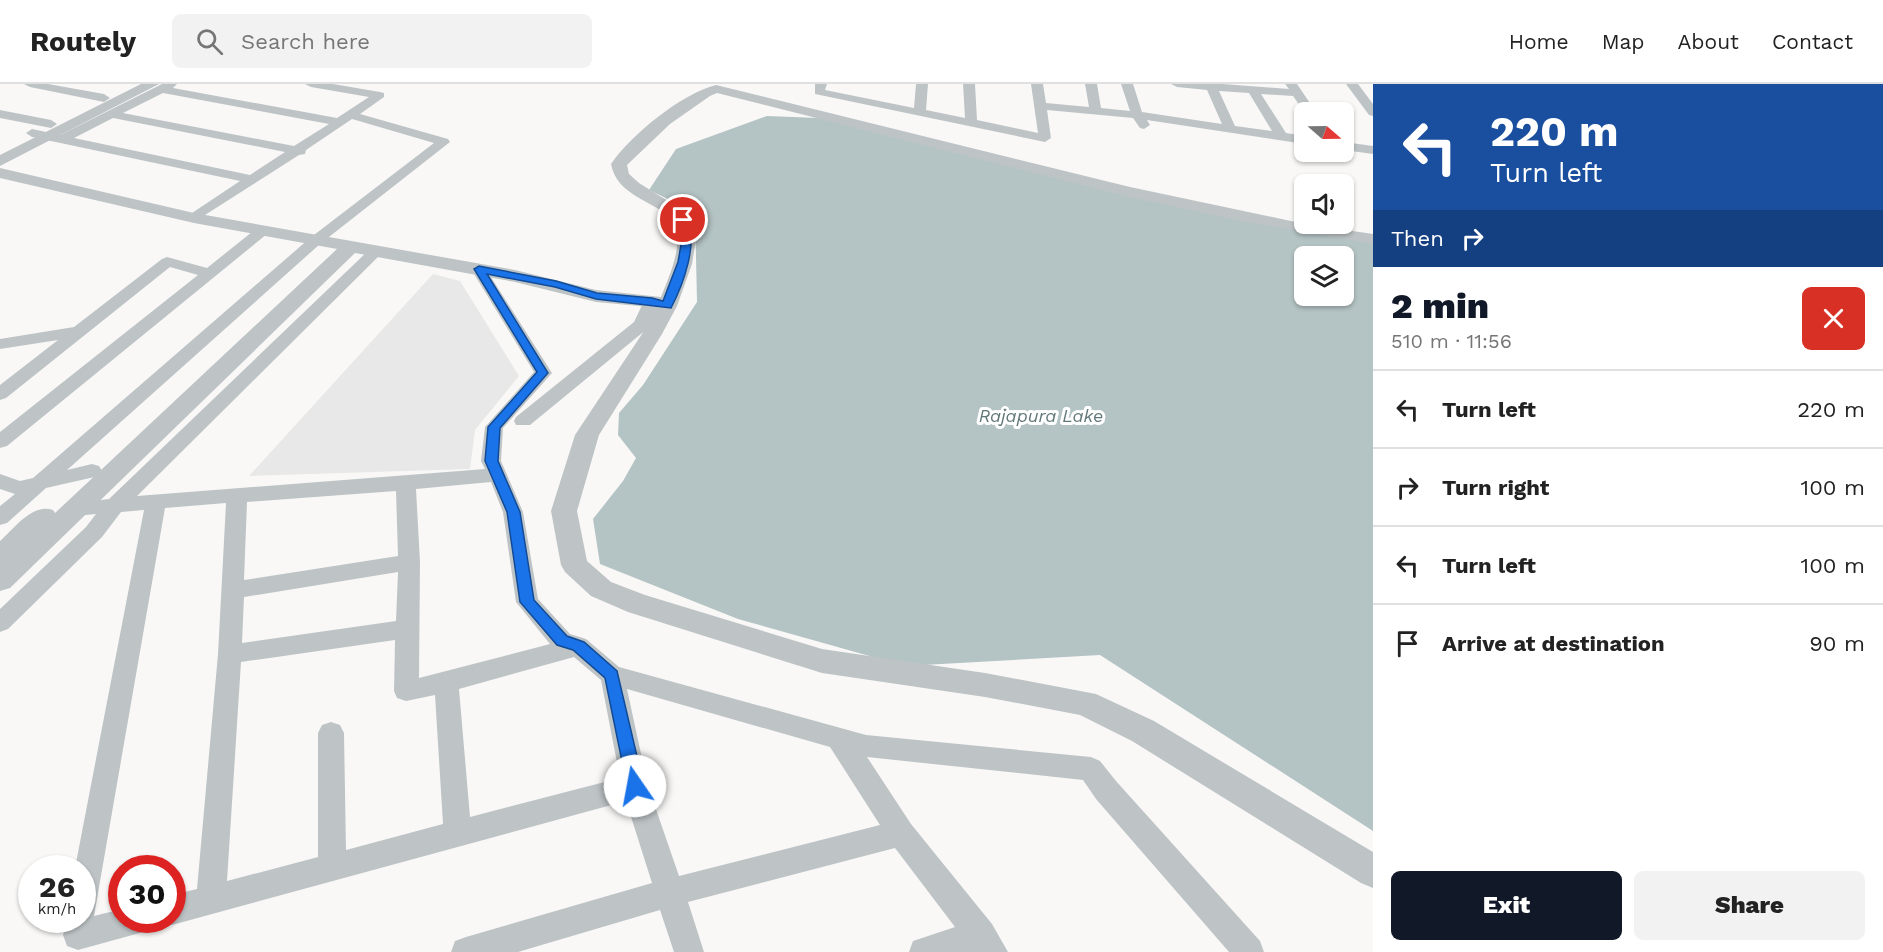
<!DOCTYPE html>
<meta charset="utf-8">
<style>
:root{--surface:#fff;--page:#f2f2f2;--text:#222;--muted:#767676;--line:#e0e0e0;--accent:#111827}
body{margin:0;font-family:"Work Sans",sans-serif;background:var(--page);color:var(--text);height:100vh;display:flex;flex-direction:column;font-size:22px;white-space:nowrap}
*{box-sizing:border-box;margin:0}
p{font-size:20px;color:var(--muted)}
.icon{flex:none;width:33px;height:33px;fill:none;stroke:currentColor;stroke-width:2;stroke-linecap:round;stroke-linejoin:round}
.map{position:relative;flex:1;overflow:hidden}
.drawer{display:flex;flex-direction:column;background:var(--surface);width:510px}
.drawer>*{flex:none}
.hud{background:#1a4fa0;color:#fff;overflow:hidden}
.needle{width:39px;rotate:110deg}
.tools{position:absolute;left:1294px;top:18px;display:grid;gap:12px}
.tools a{display:grid;place-items:center;width:60px;height:60px;border-radius:9px;background:var(--surface);box-shadow:0 2px 4px #0004;font-size:30px}
.speed{position:absolute;left:18px;top:771px;display:flex;gap:12px;font-size:30px;font-weight:700;text-align:center}
.speed>*{display:grid;place-content:center;width:78px;height:78px;border-radius:50%;background:var(--surface);box-shadow:0 2px 4px #0004;line-height:1}
.speed small{font-size:15px;font-weight:400}
.speed .limit{border:9px solid #d22;background:#fff;color:#111}
.pin{position:absolute;display:grid;place-items:center;width:51px;height:51px;color:#fff;margin:-26px;border:3px solid #fff;border-radius:50%;box-shadow:0 2px 6px #0007}
.me{position:absolute;width:66px;margin:-33px;rotate:348deg;stroke-linejoin:round;filter:drop-shadow(0 0 4px #0008)}
.turn{display:flex;align-items:center;gap:21px;height:126px;padding:0 18px;font-size:27px}
.turn .icon{width:78px;height:78px;stroke-width:2.5}
.turn b{display:block;font-size:42px;line-height:51px}
.then{display:flex;align-items:center;height:57px;padding:0 18px;background:#0003;gap:12px;font-size:22px}
.round{display:grid;place-items:center;flex:none;width:63px;height:63px;border-radius:9px;background:var(--page)}
.overview{display:flex;align-items:center;justify-content:space-between;height:102px;padding:0 18px}
h1{font-size:36px;font-weight:800;line-height:45px;color:var(--accent)}
.action{display:flex;gap:12px;margin-top:auto;padding:12px 18px}
.action a{flex:1;height:69px;border-radius:9px;background:var(--accent);color:#fff;font-size:24px;font-weight:800;line-height:69px;text-align:center}
.action a+a{background:var(--page);color:var(--text)}
ul{padding:0;list-style:none}
li{display:flex;align-items:center;gap:18px;height:78px;padding:0 18px;border-top:2px solid var(--line)}
li div{flex:1}
li b{display:block;font-size:22px}
li em{font-style:normal}
header{display:flex;align-items:center;gap:36px;box-sizing:border-box;height:84px;padding:0 30px;background:var(--surface);border-bottom:2px solid var(--line)}
header strong{font-size:28px}
nav{display:flex;gap:33px;margin-inline-start:auto;font-size:21px}
.search{width:420px;height:54px;background:var(--page);display:flex;align-items:center;gap:15px;box-sizing:border-box;padding:0 21px;border-radius:9px;color:var(--muted);font-size:22px}
main{display:flex;flex:1;min-height:0}
.map>svg:first-child{display:block}
</style>
<header>
<strong>Routely</strong>
<div class="search"><svg class="icon" aria-label="search" viewBox="0 0 24 24"><circle cx="10" cy="10" r="6"/><path d="M15 15l6 6"/></svg>Search here</div>
<nav><a>Home</a><a>Map</a><a>About</a><a>Contact</a></nav>
</header>
<main>
<div class="map">
<svg width="1373" height="868" viewBox="0 0 1373 868">
<rect width="100%" height="100%" fill="#f9f8f7"/>
<path fill="#e7e8e7" d="M 433,190 L 460,197 L 519,292 L 475,346 L 470,385 L 249,392 Z"/>
<path fill="#b4c3c4" fill-rule="evenodd" d="M 767,32 L 844,35 L 985,72 L 1373,159 L 1373,747 L 1100,571 L 905,582 L 738,535 L 600,480 L 593,435 L 623,397 L 636,374 L 618,351 L 619,329 L 643,301 L 697,218 L 695,128 L 649,106 L 676,65 ZM 1305,172 L 1344,172 L 1344,212 L 1305,212 Z"/>
<g fill="none" stroke-linecap="round" stroke-linejoin="round">
<path fill="#bec4c6" fill-rule="evenodd" d="M 24,0 L 48,0 L 104,10 L 110,14 L 104,18 L 30,3 Z
M 162,0 L 177,0 L 173,4 L 337,34 L 369,13 L 311,3 L 305,0 L 333,0 L 380,8 L 384,9 L 384,13 L 360,30 L 448,55 L 450,58 L 320,160 L 67,386 L 92,380 L 99,382 L 102,387 L 99,392 L 46,404 L 7,439 L 0,441 L 0,422 L 15,410 L 0,405 L 0,390 L 20,397 L 33,394 L 310,154 L 434,59 L 352,35 L 306,66 L 305,70 L 299,71 L 194,138 L 189,137 L 187,134 L 189,131 L 240,97 L 32,53 L 26,49 L 32,45 L 60,51 ZM 163,9 L 329,40 L 294,62 L 123,29 ZM 113,34 L 285,68 L 250,91 L 74,54 Z
M 815,0 L 827,0 L 825,6 L 914,24 L 916,0 L 928,0 L 926,26 L 965,34 L 963,0 L 975,0 L 977,36 L 1038,49 L 1031,0 L 1043,0 L 1046,19 L 1089,23 L 1085,0 L 1097,0 L 1101,24 L 1130,27 L 1121,0 L 1133,0 L 1142,28 L 1222,40 L 1207,6 L 1177,3 L 1171,0 L 1223,0 L 1289,5 L 1285,0 L 1297,0 L 1316,28 L 1305,29 L 1293,12 L 1261,10 L 1286,49 L 1305,52 L 1305,60 L 1147,36 L 1150,41 L 1144,45 L 1140,44 L 1133,34 L 1047,26 L 1051,54 L 1045,58 L 815,10 ZM 1219,7 L 1249,9 L 1272,47 L 1235,42 Z
M 1346,0 L 1358,0 L 1373,20 L 1373,32 L 1369,31 Z
M 0,26 L 51,36 L 57,40 L 51,44 L 0,34 Z
M 1344,58 L 1373,62 L 1373,70 L 1344,66 Z
M 262,143 L 267,144 L 269,147 L 267,150 L 7,362 L 0,364 L 0,348 L 198,191 L 170,183 L 6,314 L 0,316 L 0,301 L 58,256 L 0,265 L 0,255 L 74,243 L 162,175 L 167,173 L 207,184 L 257,144 Z
M 375,163 L 383,168 L 380,171 L 137,412 L 485,385 L 481,377 L 485,343 L 534,288 L 471,185 L 479,180 L 484,182 L 552,289 L 503,344 L 501,377 L 523,428 L 538,515 L 570,550 L 586,555 L 619,583 L 866,651 L 1091,673 L 1100,677 L 1116,697 L 1260,857 L 1264,868 L 1229,868 L 1096,715 L 1083,696 L 867,673 L 911,740 L 992,840 L 1008,868 L 909,868 L 913,857 L 955,843 L 895,764 L 688,818 L 704,868 L 674,868 L 660,826 L 518,868 L 451,868 L 455,857 L 466,853 L 652,799 L 626,717 L 172,841 L 161,837 L 172,836 L 172,811 L 197,805 L 218,570 L 226,419 L 165,424 L 94,832 L 122,825 L 122,836 L 151,836 L 147,847 L 78,866 L 67,862 L 63,851 L 67,840 L 75,837 L 72,836 L 82,836 L 82,784 L 75,784 L 144,426 L 121,428 L 102,453 L 8,545 L 0,548 L 0,525 L 86,443 L 96,430 L 76,432 L 69,430 L 66,425 L 69,420 L 109,415 L 370,165 ZM 491,398 L 503,428 L 516,518 L 550,560 L 419,594 L 420,478 L 416,405 ZM 396,407 L 398,472 L 244,496 L 247,418 ZM 398,488 L 396,537 L 242,559 L 244,513 ZM 395,556 L 394,607 L 397,614 L 406,617 L 435,611 L 443,740 L 346,766 L 344,649 L 340,641 L 331,638 L 322,641 L 318,649 L 318,773 L 227,797 L 241,578 ZM 574,573 L 601,596 L 620,694 L 470,733 L 459,605 ZM 627,605 L 830,663 L 880,741 L 679,792 L 648,702 Z
M 652,212 L 660,217 L 647,245 L 530,341 L 516,341 L 514,337 L 516,333 L 634,238 L 644,217 Z"/>
<path fill="#bec4c6" fill-rule="evenodd" d="M 141,0 L 159,0 L 0,82 L 0,71 Z
M 716,1 L 1130,103 L 1305,140 L 1373,150 L 1373,160 L 1242,137 L 1130,113 L 717,9 L 710,12 L 670,40 L 627,81 L 629,90 L 639,99 L 687,129 L 693,137 L 696,156 L 692,180 L 677,222 L 662,250 L 599,351 L 577,427 L 587,477 L 611,498 L 645,511 L 822,565 L 985,589 L 1096,610 L 1154,637 L 1373,768 L 1373,804 L 1361,799 L 1132,657 L 1080,631 L 985,613 L 822,589 L 628,528 L 591,512 L 565,488 L 561,481 L 551,427 L 575,351 L 642,250 L 656,225 L 650,223 L 596,218 L 515,198 L 355,169 L 10,504 L 0,507 L 0,457 C 15,444 32,419 53,426 L 55,429 L 337,165 L 194,139 L 0,94 L 0,84 L 194,129 L 515,186 L 596,206 L 661,213 C 670,190 683,163 675,138 C 655,116 617,113 611,80 C 632,50 681,10 716,1 Z"/>
</g>
<path fill="#1a73e8" stroke="#114b97" stroke-width="1.5" d="M 680,134 L 687,134 C 699,158 683,201 671,224 L 596,215 L 555,203 L 487,190 L 548,289 L 500,344 L 498,377 L 520,428 L 534,516 L 567,552 L 584,558 L 617,587 L 644,702 L 642,708 L 635,710 L 629,708 L 627,702 L 605,594 L 573,566 L 557,561 L 520,518 L 507,428 L 485,377 L 488,343 L 537,288 L 474,185 L 479,182 L 556,197 L 597,209 L 652,214 L 663,217 L 678,178 L 683,149 Z"/>
<g text-anchor="middle" stroke-width="6" stroke-linejoin="round" paint-order="stroke">
<g font-size="18" font-style="italic" fill="#617778" stroke="#fff">
<text x="1041" y="338">Rajapura Lake</text>
</g>
</g>
</svg>
<div class="tools">
<a><svg class="needle" viewBox="-14 -14 28 28"><path d="M0-13l5 13h-10z" fill="#e53935"/><path d="M0 13l5-13h-10z" fill="#767676"/></svg></a>
<a><svg class="icon" aria-label="sound" viewBox="0 0 24 24"><path d="M4 9h4l5-4v14l-5-4H4zM17 9q2 3 0 6"/></svg></a>
<a><svg class="icon" aria-label="layers" viewBox="0 0 24 24"><path d="M12 4l9 5-9 5-9-5zM3 14l9 5 9-5"/></svg></a>
</div>
<div class="speed"><div>26<small>km/h</small></div><div class="limit">30</div></div>
<div class="pin" style="left:683px;top:136px;background:#d93025"><svg class="icon" aria-label="arrive" viewBox="0 0 24 24"><path d="M6 21V4h12l-3 4 3 4H6"/></svg></div>
<svg class="me" style="left:635px;top:702px" viewBox="-20 -20 40 40"><circle r="19" fill="#fff"/><path d="M0-13L10 11 0 6-10 11z" fill="#1a73e8"/></svg>
</div>
<section class="drawer">
<div class="hud">
<div class="turn"><svg class="icon" aria-label="left" viewBox="0 0 24 24"><path d="M17 20v-9H6M10 6l-5 5 5 5"/></svg><div><b>220 m</b>Turn left</div></div>
<div class="then">Then<svg class="icon" aria-label="right" viewBox="0 0 24 24"><path d="M7 20v-9h11M14 6l5 5-5 5"/></svg></div>
</div>
<div class="overview"><div><h1>2 min</h1><p>510 m · 11:56</p></div><a class="round" style="background:#d93025;color:#fff"><svg class="icon" aria-label="close" viewBox="0 0 24 24"><path d="M6 6l12 12M18 6L6 18"/></svg></a></div>
<ul>
<li><svg class="icon" aria-label="left" viewBox="0 0 24 24"><path d="M17 20v-9H6M10 6l-5 5 5 5"/></svg><div><b>Turn left</b></div><em>220 m</em></li>
<li><svg class="icon" aria-label="right" viewBox="0 0 24 24"><path d="M7 20v-9h11M14 6l5 5-5 5"/></svg><div><b>Turn right</b></div><em>100 m</em></li>
<li><svg class="icon" aria-label="left" viewBox="0 0 24 24"><path d="M17 20v-9H6M10 6l-5 5 5 5"/></svg><div><b>Turn left</b></div><em>100 m</em></li>
<li><svg class="icon" aria-label="arrive" viewBox="0 0 24 24"><path d="M6 21V4h12l-3 4 3 4H6"/></svg><div><b>Arrive at destination</b></div><em>90 m</em></li>
</ul>
<div class="action"><a>Exit</a><a>Share</a></div>
</section>
</main>
